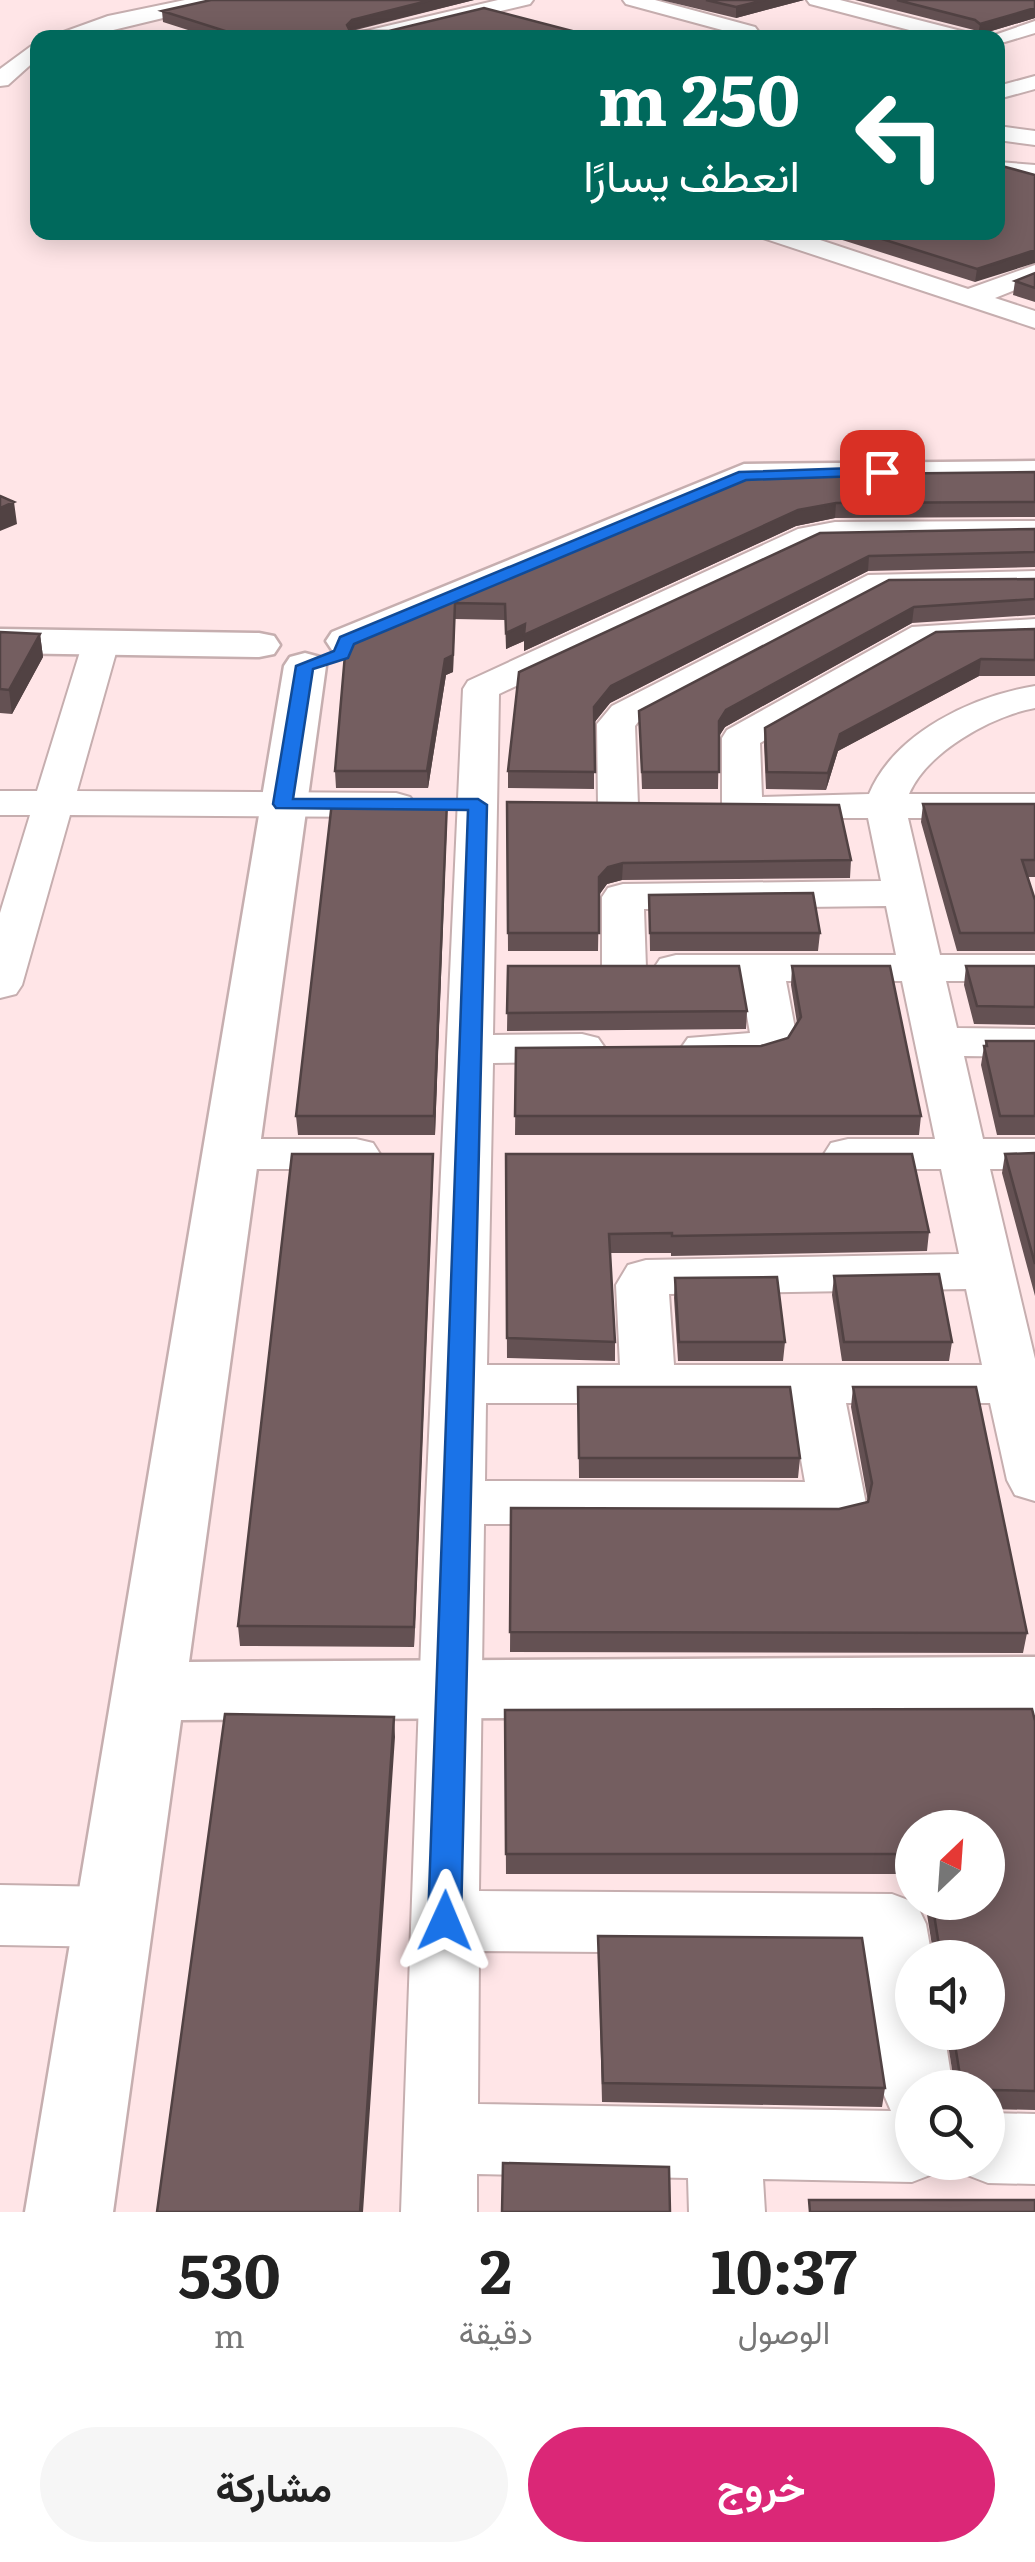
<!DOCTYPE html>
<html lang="ar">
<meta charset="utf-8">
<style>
:root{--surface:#fff;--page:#f6f6f6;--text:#222;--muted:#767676;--accent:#db2777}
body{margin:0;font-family:Literata,Vazirmatn,serif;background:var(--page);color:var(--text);direction:rtl;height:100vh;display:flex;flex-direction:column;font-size:38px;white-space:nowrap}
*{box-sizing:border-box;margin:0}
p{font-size:32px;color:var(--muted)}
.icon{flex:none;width:55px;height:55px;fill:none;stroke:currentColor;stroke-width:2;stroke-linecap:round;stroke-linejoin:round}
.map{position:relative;height:2212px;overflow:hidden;direction:ltr}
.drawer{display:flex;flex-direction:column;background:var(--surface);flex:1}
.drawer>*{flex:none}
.banner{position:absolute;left:30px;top:30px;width:975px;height:210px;border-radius:20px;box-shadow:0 5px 25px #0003;direction:rtl;background:#00695c;color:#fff;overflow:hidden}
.needle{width:65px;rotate:25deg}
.tools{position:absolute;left:895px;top:1810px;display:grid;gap:20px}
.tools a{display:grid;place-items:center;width:110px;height:110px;border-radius:50%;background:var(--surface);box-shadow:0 5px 25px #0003;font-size:50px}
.pin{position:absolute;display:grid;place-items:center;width:85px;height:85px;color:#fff;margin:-42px;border-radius:20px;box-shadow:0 5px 15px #0006}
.me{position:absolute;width:110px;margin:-55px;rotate:1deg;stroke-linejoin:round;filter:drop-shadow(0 0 8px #0008)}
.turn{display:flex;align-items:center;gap:35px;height:210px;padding:0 40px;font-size:45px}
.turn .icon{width:130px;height:130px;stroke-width:2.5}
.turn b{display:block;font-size:70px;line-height:85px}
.eta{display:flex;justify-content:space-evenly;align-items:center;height:170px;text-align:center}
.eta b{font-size:60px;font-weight:700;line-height:70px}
.primary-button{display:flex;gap:20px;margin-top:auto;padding:20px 40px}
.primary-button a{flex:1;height:115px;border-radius:60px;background:var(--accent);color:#fff;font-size:40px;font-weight:700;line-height:115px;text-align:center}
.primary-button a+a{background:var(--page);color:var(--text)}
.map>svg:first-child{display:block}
</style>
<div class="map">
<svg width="1035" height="2212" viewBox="0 0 1035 2212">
<rect width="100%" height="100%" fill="#ffe5e7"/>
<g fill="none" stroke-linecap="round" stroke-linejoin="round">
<defs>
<path id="street" d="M 185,0 L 224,0 L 221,4 L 80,38 L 47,38 L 108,16 Z
M 498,0 L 533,0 L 530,4 L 388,38 L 350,38 L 353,34 Z
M 623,0 L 655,0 L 755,27 L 758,31 L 748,37 L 626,4 Z
M 807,0 L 840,0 L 973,34 L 976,38 L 940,38 L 810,4 Z
M 1035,21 L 1035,33 L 998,44 L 998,38 L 986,38 Z
M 38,41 L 38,58 L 8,85 L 0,86 L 0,69 Z
M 1035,76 L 1035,89 L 998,99 L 998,86 Z
M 998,126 L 1035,131 L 1035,145 L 998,140 Z
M 998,162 L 1035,165 L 1035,179 L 998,176 Z
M 757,232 L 796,232 L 968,289 L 1035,265 L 1035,282 L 995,298 L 1035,311 L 1035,328 L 760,237 Z
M 1035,521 L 1035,541 L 818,545 L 499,694 L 493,1035 L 582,1034 L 598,1038 L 605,1048 L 598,1058 L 582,1062 L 493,1063 L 487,1365 L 620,1365 L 616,1285 L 628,1265 L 646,1260 L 959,1254 L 941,1169 L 848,1169 L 831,1165 L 824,1154 L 831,1143 L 848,1139 L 935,1139 L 902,981 L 786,981 L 796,1034 L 785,1053 C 755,1064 719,1065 688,1058 L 681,1048 L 688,1038 L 750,1033 L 741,981 L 676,981 L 660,977 L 654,968 L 660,959 L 676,955 L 896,955 L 886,906 L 644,909 L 646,968 L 640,977 L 624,981 L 608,977 L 602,968 L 602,897 L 608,888 L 623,884 L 881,881 L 868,818 L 773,818 L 757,812 L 742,817 L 728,813 L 722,805 L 722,738 L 727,730 L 912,627 L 1035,619 L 1035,641 L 933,645 L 760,743 L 762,797 L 869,794 C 895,732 974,696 1035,686 L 1035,708 C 991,716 927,752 909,794 L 1035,794 L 1035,818 L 908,818 L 940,955 L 1035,955 L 1035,981 L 946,981 L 957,1028 L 1035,1029 L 1035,1057 L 964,1056 L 983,1139 L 1035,1139 L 1035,1169 L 990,1169 L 1035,1359 L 1035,1501 L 1015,1495 L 1007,1480 L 990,1403 L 846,1403 L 866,1504 L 857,1519 L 837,1525 L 484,1524 L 479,1891 L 892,1894 L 916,1903 L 926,1924 L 932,1958 L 912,1958 L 912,2032 L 944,2032 L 953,2088 L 912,2088 L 912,2162 L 942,2162 L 938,2172 L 912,2182 L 763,2179 L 765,2212 L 689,2212 L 688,2178 L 477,2174 L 477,2212 L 401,2212 L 426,1502 L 463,689 L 468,681 L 798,529 L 835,522 ZM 966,1289 L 982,1365 L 674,1365 L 669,1294 ZM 486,1403 L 791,1403 L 805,1482 L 485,1481 ZM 479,1951 L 862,1954 L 881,2088 L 891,2111 L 478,2104 Z
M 1035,571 L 1035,591 L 886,592 L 638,722 L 635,726 L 638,805 L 632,813 L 618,817 L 604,813 L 598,805 L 597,724 L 612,706 L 868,575 Z
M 101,631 L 114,634 L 119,642 L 77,791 L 396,793 L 410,797 L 416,805 L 410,813 L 396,817 L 70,815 L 22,985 L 16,994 L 0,998 L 0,913 L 30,815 L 0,815 L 0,791 L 37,791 L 83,642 L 88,634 Z
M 230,1139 L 356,1139 L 373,1143 L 380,1154 L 373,1165 L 356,1169 L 230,1169 L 213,1165 L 206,1154 L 213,1143 Z
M 0,1885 L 114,1887 L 138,1896 L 148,1917 L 138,1938 L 114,1947 L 0,1945 Z
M 988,2113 L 1035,2114 L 1035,2184 L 988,2183 L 962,2173 L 957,2162 L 988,2162 Z"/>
<path id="secondary" d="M 1035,461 L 1035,483 L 749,486 L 362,650 L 347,653 L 332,650 L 326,641 L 332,632 L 744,464 Z
M 0,629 L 259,633 L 274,636 L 280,645 L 274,654 L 259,657 L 0,653 Z
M 305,653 L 320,657 L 326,666 L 189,1662 L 1035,1657 L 1035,1715 L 181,1720 L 113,2212 L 25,2212 L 284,666 L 290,657 Z"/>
</defs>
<use href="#street" stroke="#c6aeaf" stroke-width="4"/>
<use href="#secondary" stroke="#c6aeaf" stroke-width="5"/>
<use href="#street" fill="#fff" fill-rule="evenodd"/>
<use href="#secondary" fill="#fff" fill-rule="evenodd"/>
</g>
<path fill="#645153" d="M 211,0 L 474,0 L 352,31 L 599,38 L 213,38 L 163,22 L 162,11 Z
M 661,0 L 804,0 L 736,18 Z
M 855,0 L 1035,0 L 1035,18 L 978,35 L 974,30 Z
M 817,232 L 998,232 L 975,282 Z
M 1035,273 L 1035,302 L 1013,295 L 1015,281 Z
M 1035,472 L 1035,517 L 835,518 L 796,526 L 524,651 L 524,641 L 506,649 L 505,620 L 455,619 L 453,672 L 446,675 L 428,788 L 336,788 L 335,771 L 346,643 L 751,475 Z
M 1035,529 L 1035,567 L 868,571 L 610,703 L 594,723 L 594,789 L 508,788 L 508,771 L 820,533 Z
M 1035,579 L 1035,615 L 912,623 L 725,727 L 719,736 L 718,789 L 642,789 L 639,711 L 889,580 Z
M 1035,629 L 1035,676 L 979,676 L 838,751 L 826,790 L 766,789 L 764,745 L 765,728 Z
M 0,632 L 40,634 L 43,657 L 12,714 L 0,713 Z
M 447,802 L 435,1135 L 298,1135 L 296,1116 Z
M 507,802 L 851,860 L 850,878 L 622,880 L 607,884 L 599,895 L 598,951 L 508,951 Z
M 923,804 L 1035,804 L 1035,877 L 1028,877 L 1035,900 L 1035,951 L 957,951 L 921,822 Z
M 649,895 L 820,933 L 818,951 L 650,951 Z
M 508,966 L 747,1011 L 746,1029 L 507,1031 Z
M 792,966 L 921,1116 L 919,1135 L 515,1135 L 516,1048 L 761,1046 L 788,1038 L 797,1023 L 791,985 Z
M 966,966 L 1035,966 L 1035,1025 L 974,1024 L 964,985 Z
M 986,1041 L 1035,1041 L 1035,1135 L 997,1135 L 981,1065 L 984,1046 L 985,1046 Z
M 1035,1153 L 1035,1296 L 1002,1173 L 1005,1154 Z
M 433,1154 L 414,1647 L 240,1646 L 238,1626 Z
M 506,1154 L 929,1232 L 927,1251 L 671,1256 L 671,1253 L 610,1253 L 615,1342 L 615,1361 L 507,1358 Z
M 834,1276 L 952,1342 L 949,1361 L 842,1361 L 832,1295 Z
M 675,1278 L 785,1342 L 783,1361 L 678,1361 L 674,1298 Z
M 578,1387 L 800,1458 L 798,1478 L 579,1478 Z
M 853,1387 L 1027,1633 L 1023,1653 L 510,1652 L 511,1508 L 839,1509 L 868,1502 L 851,1407 Z
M 505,1710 L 1035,1721 L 1035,2110 L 988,2109 L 988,2112 L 988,2088 L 955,2088 L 946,2032 L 988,2032 L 988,1958 L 934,1958 L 925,1902 L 988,1902 L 912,1828 L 912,1874 L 506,1874 Z
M 598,1936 L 885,2088 L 882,2107 L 602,2102 Z"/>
<path fill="#514243" d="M 431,0 L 474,0 L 352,30 L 347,36 L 347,25 L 352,20 Z
M 765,0 L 804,0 L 736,18 L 736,7 Z
M 1035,8 L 1035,18 L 978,35 L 980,24 Z
M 1035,250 L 1035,263 L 975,282 L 977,269 Z
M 14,502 L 17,524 L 0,531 L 0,508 Z
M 836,503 L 835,518 L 796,526 L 524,651 L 524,641 L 506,649 L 506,633 L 798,510 Z
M 869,556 L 868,571 L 610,703 L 593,724 L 594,707 L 611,686 Z
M 455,603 L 453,672 L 446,675 L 428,788 L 427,771 Z
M 914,607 L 912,623 L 725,727 L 718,738 L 719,721 L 726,710 Z
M 40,634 L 43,657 L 12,714 L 9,690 Z
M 981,659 L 979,676 L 838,751 L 826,790 L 828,773 L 840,734 Z
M 447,802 L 447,820 L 435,1135 L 434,1116 Z
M 623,863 L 622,880 L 607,884 L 599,895 L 599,877 L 608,867 Z
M 433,1154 L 433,1173 L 414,1647 L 414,1627 Z
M 394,1717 L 395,1737 L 363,2212 L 360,2212 Z"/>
<path fill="#745e60" stroke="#514243" stroke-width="2.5" d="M 211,0 L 431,0 L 352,20 L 347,25 L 350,31 L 389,31 L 484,8 L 599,38 L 247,38 L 162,11 Z
M 706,0 L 765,0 L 736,7 Z
M 897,0 L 1035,0 L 1035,8 L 980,24 L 975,20 Z
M 998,165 L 1035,175 L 1035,250 L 977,269 L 860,232 L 998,232 Z
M 1035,273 L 1035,288 L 1015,281 Z
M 1035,472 L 1035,502 L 836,503 L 798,510 L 524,635 L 525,624 L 506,633 L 505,604 L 455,603 L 453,655 L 445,659 L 427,771 L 335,771 L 346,643 L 359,638 L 751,475 Z
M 0,496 L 14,502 L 0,508 Z
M 1035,529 L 1035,552 L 869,556 L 611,686 L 594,707 L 595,772 L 508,771 L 519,672 L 820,533 Z
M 1035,579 L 1035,599 L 914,607 L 726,710 L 719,721 L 719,772 L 642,772 L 639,711 L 889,580 Z
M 1035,629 L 1035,660 L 981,659 L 840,734 L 828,773 L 767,772 L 765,728 L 936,632 Z
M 0,632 L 40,634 L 9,690 L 0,689 Z
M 332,802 L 447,802 L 434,1116 L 296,1116 Z
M 507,802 L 839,805 L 851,860 L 623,863 L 608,867 L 599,877 L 599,933 L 508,933 Z
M 923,804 L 1035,804 L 1035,860 L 1022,860 L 1035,900 L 1035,933 L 960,933 Z
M 813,893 L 820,933 L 650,933 L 649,895 Z
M 508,966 L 739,966 L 747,1011 L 507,1013 Z
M 792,966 L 890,966 L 921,1116 L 515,1116 L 516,1048 L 761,1046 L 788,1038 L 801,1017 Z
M 966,966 L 1035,966 L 1035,1007 L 977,1006 Z
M 986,1041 L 1035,1041 L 1035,1116 L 1000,1116 L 984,1046 L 987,1046 Z
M 1035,1153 L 1035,1264 L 1005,1154 Z
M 292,1154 L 433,1154 L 414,1627 L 238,1626 Z
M 506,1154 L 912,1154 L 929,1232 L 672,1236 L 672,1233 L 609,1234 L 615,1342 L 507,1338 Z
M 939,1274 L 952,1342 L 844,1342 L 834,1276 Z
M 777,1277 L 785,1342 L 679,1342 L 675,1278 Z
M 578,1387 L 790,1387 L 800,1458 L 579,1458 Z
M 853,1387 L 976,1387 L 1027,1633 L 510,1632 L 511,1508 L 839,1509 L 868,1502 L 872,1483 Z
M 1032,1709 L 1035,1721 L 1035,2091 L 992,2090 L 989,2105 L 988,2088 L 962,2088 L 953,2032 L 988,2032 L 988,1958 L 941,1958 L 932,1902 L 988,1902 L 988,1828 L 912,1828 L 912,1854 L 506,1854 L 505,1710 Z
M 225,1714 L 394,1717 L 360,2212 L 157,2212 Z
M 598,1936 L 862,1938 L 885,2088 L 603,2083 Z
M 503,2163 L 669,2167 L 670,2212 L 502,2212 Z
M 809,2200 L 1035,2200 L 1035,2212 L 810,2212 Z"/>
<path fill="#1a73e8" stroke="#114b97" stroke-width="2.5" d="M 882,467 L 890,472 L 888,475 L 746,480 L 354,644 L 348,658 L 313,669 L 293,799 L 478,799 L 487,805 L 461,1921 L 456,1931 L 445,1935 L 433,1931 L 428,1921 L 468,810 L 276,808 L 273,804 L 296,666 L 334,651 L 340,637 L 739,472 Z"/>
</svg>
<div class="tools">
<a><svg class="needle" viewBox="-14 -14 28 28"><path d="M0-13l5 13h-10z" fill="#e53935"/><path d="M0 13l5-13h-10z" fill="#767676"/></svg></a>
<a><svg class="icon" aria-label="sound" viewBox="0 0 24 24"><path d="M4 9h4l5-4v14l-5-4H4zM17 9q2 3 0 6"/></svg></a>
<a><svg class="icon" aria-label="search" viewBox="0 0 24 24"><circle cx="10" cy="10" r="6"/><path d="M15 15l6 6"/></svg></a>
</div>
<div class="pin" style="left:882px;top:472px;background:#d93025"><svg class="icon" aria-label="arrive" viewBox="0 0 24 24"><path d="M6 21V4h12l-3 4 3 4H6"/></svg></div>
<svg class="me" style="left:445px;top:1921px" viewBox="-20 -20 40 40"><path d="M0-17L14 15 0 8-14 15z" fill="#1a73e8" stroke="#fff" stroke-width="4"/></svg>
<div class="banner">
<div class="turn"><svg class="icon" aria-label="left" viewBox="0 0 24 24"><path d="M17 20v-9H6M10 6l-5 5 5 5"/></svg><div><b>250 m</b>انعطف يسارًا</div></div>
</div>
</div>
<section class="drawer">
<div class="eta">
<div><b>10:37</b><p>الوصول</p></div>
<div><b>2</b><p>دقيقة</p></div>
<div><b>530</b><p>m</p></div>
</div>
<div class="primary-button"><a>خروج</a><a>مشاركة</a></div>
</section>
